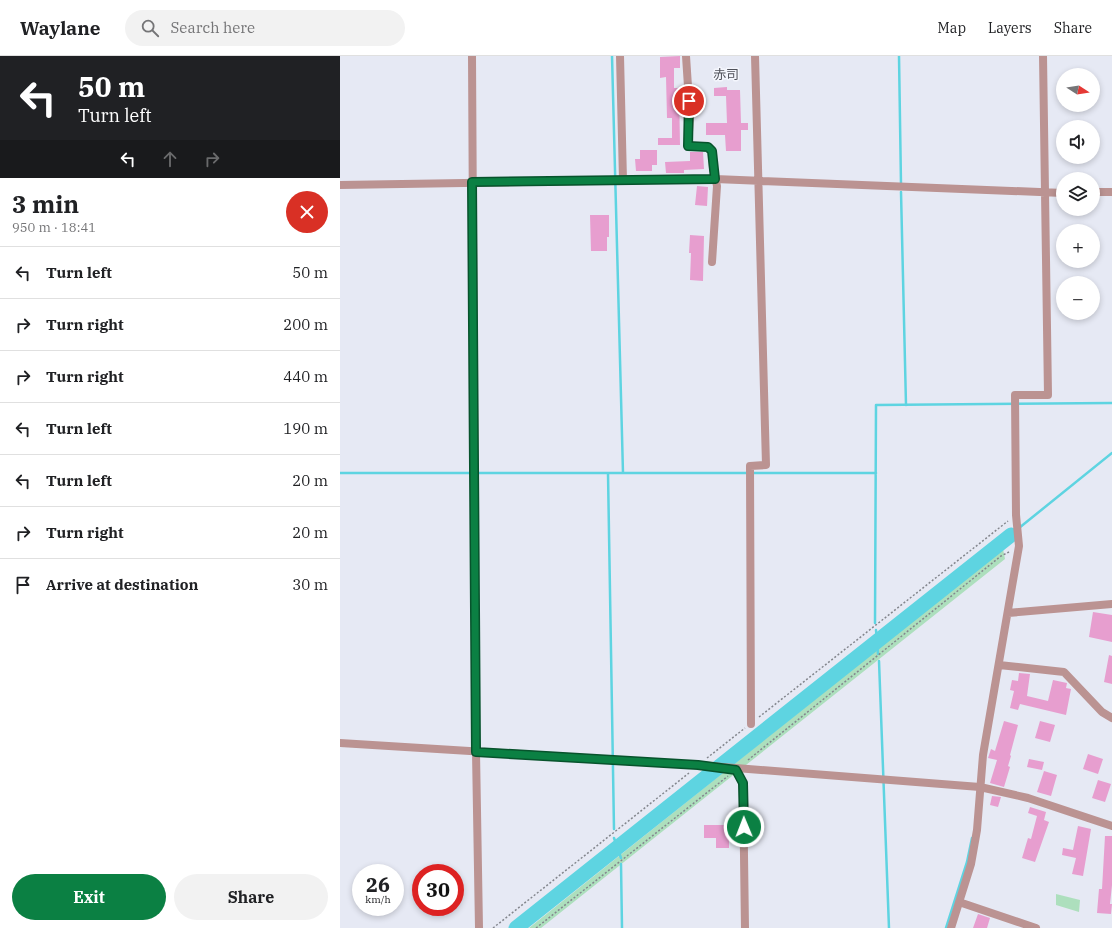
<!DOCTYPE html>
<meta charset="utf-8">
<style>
:root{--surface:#fff;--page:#f2f2f2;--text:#202124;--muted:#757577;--line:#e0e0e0;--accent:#0b8043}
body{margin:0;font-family:"IBM Plex Serif","Noto Sans JP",serif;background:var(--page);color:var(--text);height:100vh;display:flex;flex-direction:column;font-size:15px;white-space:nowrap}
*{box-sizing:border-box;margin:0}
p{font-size:13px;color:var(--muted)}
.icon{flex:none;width:22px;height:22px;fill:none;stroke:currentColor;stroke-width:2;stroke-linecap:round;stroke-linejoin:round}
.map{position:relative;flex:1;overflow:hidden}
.details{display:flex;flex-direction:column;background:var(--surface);width:340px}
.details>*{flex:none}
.top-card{background:#202124;color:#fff;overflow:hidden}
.needle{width:26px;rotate:102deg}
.fabs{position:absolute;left:716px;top:12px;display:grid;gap:8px}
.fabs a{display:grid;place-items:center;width:44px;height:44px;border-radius:50%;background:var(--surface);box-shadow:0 2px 6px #0003;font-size:20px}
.speed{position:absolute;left:12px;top:808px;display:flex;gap:8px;font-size:20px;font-weight:700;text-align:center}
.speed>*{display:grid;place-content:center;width:52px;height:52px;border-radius:50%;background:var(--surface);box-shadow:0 2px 6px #0003;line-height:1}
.speed small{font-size:10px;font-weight:400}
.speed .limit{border:6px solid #d22;background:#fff;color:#111}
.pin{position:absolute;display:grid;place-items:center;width:34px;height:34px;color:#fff;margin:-17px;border:2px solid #fff;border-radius:50%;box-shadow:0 1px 4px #0007}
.me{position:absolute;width:44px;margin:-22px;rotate:359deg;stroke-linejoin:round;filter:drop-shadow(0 0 3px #0008)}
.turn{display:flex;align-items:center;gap:14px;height:84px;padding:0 12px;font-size:18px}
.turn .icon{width:52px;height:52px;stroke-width:2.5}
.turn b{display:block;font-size:28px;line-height:34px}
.lanes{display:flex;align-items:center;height:38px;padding:0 12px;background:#0003;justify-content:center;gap:20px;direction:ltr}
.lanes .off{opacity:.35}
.round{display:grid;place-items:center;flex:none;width:42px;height:42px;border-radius:21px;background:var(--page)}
.summary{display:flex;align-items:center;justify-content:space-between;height:68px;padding:0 12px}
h1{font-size:24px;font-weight:700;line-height:30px}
.button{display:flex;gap:8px;margin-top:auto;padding:8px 12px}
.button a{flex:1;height:46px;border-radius:24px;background:var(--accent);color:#fff;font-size:16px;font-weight:700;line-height:46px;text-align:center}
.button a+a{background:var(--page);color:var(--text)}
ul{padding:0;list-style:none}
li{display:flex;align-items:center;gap:12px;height:52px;padding:0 12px;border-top:1px solid var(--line)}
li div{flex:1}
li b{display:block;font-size:15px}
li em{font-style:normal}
header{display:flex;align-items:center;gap:24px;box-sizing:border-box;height:56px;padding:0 20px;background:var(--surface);border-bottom:1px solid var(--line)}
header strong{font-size:19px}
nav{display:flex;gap:22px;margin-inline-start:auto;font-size:14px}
.search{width:280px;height:36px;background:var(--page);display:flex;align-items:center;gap:10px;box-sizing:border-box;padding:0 14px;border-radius:22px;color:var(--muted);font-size:15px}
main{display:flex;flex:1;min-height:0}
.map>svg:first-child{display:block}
</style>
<header>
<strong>Waylane</strong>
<div class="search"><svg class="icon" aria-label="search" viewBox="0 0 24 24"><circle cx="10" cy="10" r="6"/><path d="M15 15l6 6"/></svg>Search here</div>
<nav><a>Map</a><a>Layers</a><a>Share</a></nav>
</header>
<main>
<section class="details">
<div class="top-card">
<div class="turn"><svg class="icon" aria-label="left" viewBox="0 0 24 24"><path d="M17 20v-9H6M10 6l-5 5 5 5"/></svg><div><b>50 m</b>Turn left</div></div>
<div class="lanes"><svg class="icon" aria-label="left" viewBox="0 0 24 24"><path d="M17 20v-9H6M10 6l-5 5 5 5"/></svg><svg class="icon off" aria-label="ahead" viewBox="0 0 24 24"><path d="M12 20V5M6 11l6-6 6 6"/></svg><svg class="icon off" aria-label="right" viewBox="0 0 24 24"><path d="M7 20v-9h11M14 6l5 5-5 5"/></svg></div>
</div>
<div class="summary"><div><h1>3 min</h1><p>950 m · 18:41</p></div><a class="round" style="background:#d93025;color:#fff"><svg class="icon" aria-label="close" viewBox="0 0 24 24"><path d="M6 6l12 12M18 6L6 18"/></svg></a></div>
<ul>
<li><svg class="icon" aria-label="left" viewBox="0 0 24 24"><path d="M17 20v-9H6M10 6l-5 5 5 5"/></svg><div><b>Turn left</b></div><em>50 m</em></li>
<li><svg class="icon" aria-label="right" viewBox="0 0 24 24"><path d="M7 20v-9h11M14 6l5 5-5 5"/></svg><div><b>Turn right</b></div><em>200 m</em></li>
<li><svg class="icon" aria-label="right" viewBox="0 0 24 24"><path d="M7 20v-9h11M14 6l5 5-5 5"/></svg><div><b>Turn right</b></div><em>440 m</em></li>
<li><svg class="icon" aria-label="left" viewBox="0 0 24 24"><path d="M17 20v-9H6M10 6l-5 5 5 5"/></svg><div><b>Turn left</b></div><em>190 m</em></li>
<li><svg class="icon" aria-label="left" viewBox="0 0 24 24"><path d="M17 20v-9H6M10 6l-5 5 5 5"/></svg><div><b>Turn left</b></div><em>20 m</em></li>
<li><svg class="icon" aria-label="right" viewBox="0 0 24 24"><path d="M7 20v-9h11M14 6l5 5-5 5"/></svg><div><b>Turn right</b></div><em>20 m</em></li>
<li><svg class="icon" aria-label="arrive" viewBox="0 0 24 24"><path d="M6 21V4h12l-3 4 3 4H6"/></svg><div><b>Arrive at destination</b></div><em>30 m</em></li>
</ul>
<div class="button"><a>Exit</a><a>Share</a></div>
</section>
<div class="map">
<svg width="772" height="872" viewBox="0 0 772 872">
<rect width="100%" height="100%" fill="#e6e9f4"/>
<path fill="#addfbd" d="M 663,493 L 665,503 L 201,872 L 189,872 Z
M 716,838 L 740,844 L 739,856 L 716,849 Z"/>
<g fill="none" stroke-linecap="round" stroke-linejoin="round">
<path stroke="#5ed4e1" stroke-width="2.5" d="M 272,0 L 283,417 L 268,417 L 274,773
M 559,0 L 561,128
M 561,136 L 566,349
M 0,417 L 268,417
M 283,417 L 536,417
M 679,472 L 772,397
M 535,567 L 536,349 L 772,347
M 536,574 L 538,598
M 539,605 L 549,872
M 274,782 L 281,802
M 281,808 L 282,872
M 606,872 L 627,806 L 632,782"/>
<path stroke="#5ed4e1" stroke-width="15" d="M 176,872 L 671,479"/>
</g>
<path fill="#e79ecf" d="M 340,0 L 340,12 L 334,12 L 334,32 L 339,32 L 340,89 L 318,89 L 318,82 L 332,82 L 332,62 L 327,62 L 326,21 L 320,22 L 320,1 Z
M 387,31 L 387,34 L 400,34 L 401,67 L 408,67 L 408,74 L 401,74 L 401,95 L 386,95 L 385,79 L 366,79 L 366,67 L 387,67 L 386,40 L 374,40 L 374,32 Z
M 300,94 L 317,94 L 317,109 L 312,109 L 312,115 L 296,115 L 295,103 L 300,103 Z
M 350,96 L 363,96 L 364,113 L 344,114 L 344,117 L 326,117 L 325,106 L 350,105 Z
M 357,130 L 368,131 L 367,150 L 355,149 Z
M 250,159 L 269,159 L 269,181 L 267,181 L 267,195 L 251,195 Z
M 350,179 L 364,180 L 363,225 L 350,224 L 351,197 L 349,197 Z
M 753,556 L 772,559 L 772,586 L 749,581 Z
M 769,599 L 772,600 L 772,628 L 764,626 Z
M 679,617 L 690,618 L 687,640 L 708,645 L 713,624 L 727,627 L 726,632 L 731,633 L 726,659 L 680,648 L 678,654 L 670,652 L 674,635 L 670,634 L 672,624 L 678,625 Z
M 664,665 L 678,669 L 670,699 L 671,700 L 668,710 L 670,711 L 664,731 L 650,727 L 657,704 L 648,702 L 651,693 L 655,695 Z
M 700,665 L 715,669 L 710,686 L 695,682 Z
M 748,698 L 763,703 L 758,718 L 743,713 Z
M 689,703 L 704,706 L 702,714 L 687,711 Z
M 704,715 L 717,719 L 711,740 L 697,736 Z
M 758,724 L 771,728 L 765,746 L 752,742 Z
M 652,740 L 661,741 L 658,751 L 650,749 Z
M 690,751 L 706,756 L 704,764 L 709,766 L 695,806 L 682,802 L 688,782 L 691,783 L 697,760 L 688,757 Z
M 364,769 L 389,769 L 389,792 L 376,792 L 376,782 L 364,782 Z
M 738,770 L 751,773 L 743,820 L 732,818 L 736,802 L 722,799 L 723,792 L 733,794 Z
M 765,780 L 772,780 L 772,829 L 770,848 L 772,848 L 771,858 L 757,857 L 759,833 L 762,833 Z
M 638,858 L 650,862 L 647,872 L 633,872 Z"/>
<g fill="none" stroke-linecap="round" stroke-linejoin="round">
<path stroke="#83868d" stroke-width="1.5" stroke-dasharray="2 2" stroke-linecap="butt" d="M 419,661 L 668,465
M 367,702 L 405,672
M 408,704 L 661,500 L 669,496
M 153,872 L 349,717
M 196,872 L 388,720"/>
<path stroke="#bb9392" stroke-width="8" d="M 132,0 L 136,696 L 139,872
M 280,0 L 283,124
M 346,0 L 350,61 L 348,90 L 368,91 L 372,95 L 373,112 L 377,130 L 372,206
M 0,129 L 375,123 L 723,137
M 753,136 L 772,136
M 668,557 L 772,548
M 659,609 L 724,616 L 762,656 L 772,662
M 411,668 L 410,410 L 426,409 L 415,0
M 0,687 L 358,709 L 640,731 L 688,742 L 772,770
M 395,714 L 403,727 L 405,872
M 619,846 L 696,872
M 611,872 L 631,808 L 637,774 L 643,699 L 679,490 L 676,459 L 675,339 L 708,339 L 703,0"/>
</g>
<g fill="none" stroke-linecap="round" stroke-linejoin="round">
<defs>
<path id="route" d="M 349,45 L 348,90 L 368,91 L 372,95 L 375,123 L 132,126 L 136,696 L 358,709 L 396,714 L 403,727 L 404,771"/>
</defs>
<use href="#route" stroke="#07532c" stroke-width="10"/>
<use href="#route" stroke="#0b8043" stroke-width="7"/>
</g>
<g text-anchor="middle" stroke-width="3" stroke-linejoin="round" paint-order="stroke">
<g font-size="13" fill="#4f515a" stroke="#f4f6fd">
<text x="386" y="23">赤司</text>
</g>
</g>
</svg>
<div class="fabs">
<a><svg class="needle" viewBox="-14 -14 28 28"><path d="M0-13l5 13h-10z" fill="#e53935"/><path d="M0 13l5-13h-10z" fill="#757577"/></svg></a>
<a><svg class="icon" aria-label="sound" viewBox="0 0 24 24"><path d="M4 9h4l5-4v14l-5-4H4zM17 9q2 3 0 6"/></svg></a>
<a><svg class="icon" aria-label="layers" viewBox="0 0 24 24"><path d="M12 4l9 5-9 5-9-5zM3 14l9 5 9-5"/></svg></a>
<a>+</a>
<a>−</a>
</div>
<div class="speed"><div>26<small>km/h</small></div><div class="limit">30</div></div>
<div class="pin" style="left:349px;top:45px;background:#d93025"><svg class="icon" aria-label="arrive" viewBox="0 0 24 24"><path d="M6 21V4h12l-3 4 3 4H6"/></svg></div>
<svg class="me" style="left:404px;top:771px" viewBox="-20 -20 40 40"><circle r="17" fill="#0b8043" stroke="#fff" stroke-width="3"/><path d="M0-11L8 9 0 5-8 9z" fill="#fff"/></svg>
</div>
</main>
